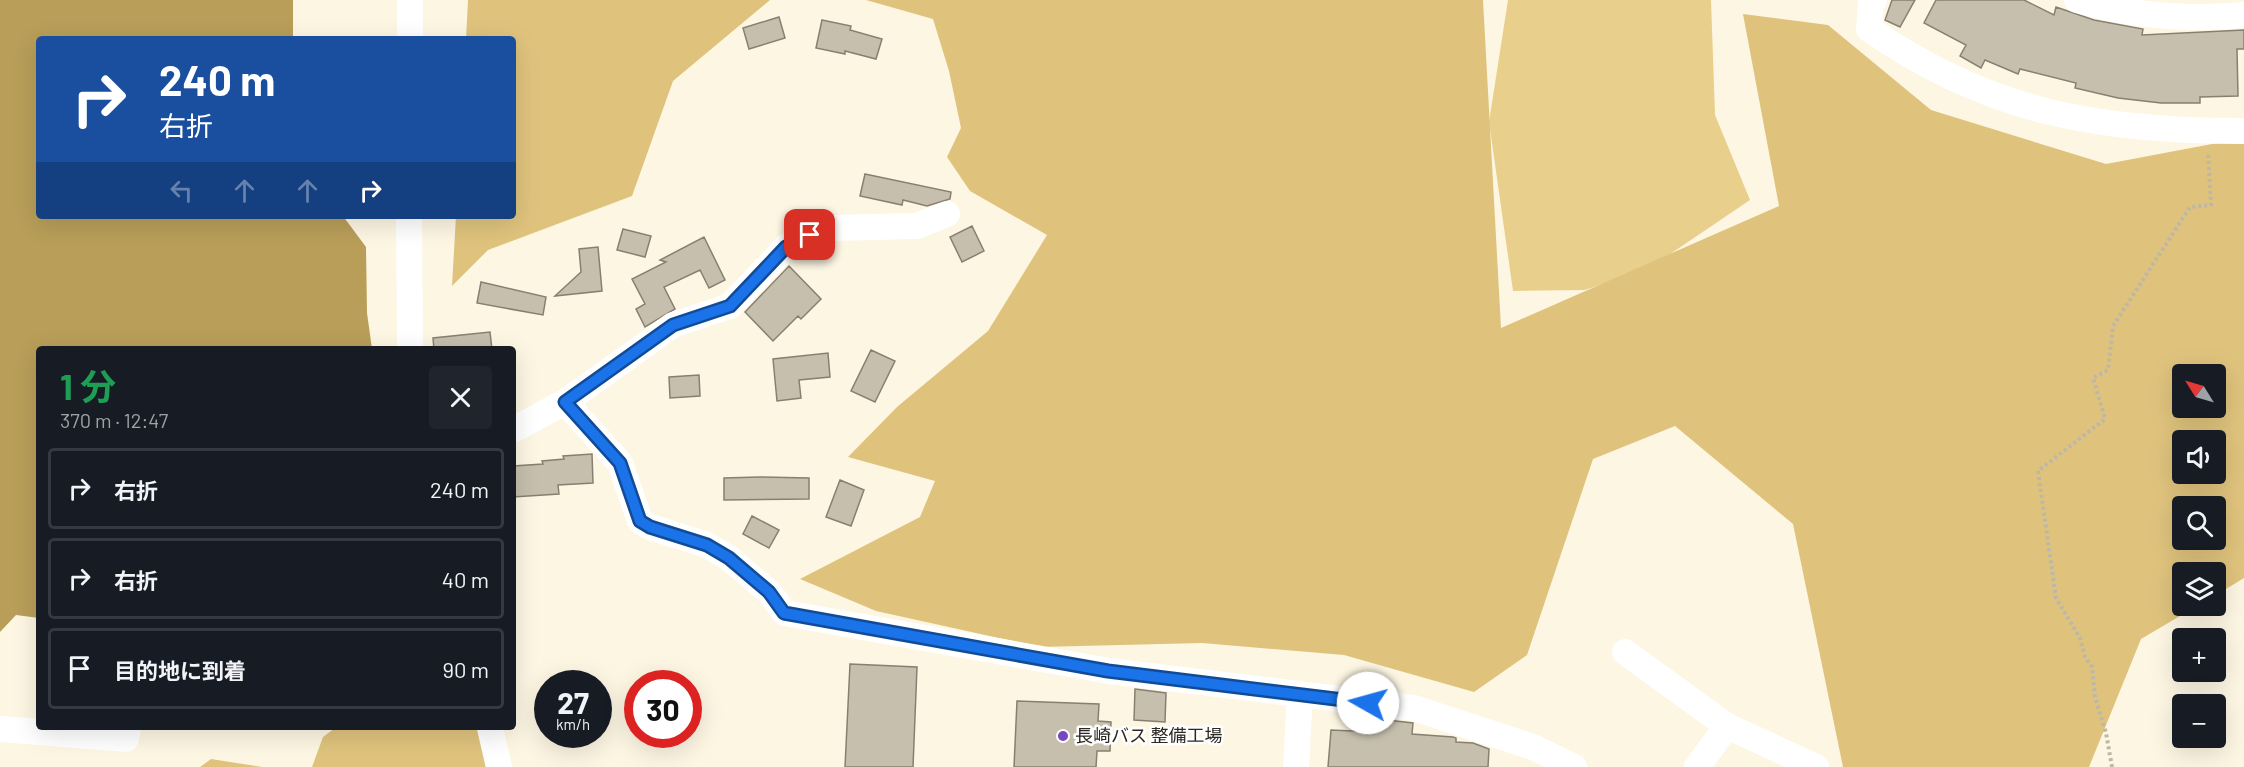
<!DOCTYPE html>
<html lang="ja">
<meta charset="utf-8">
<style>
:root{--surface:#171b24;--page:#20242c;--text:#f1f3f6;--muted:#9ea1a6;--line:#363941}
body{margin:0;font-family:Barlow,"Noto Sans JP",sans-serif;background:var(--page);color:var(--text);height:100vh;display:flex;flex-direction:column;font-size:22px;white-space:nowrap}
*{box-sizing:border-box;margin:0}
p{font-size:20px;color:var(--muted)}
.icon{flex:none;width:33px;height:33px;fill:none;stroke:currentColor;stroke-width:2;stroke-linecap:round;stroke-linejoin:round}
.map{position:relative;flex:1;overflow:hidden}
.details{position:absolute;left:36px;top:346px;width:480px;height:384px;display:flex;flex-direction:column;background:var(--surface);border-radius:6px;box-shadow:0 6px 24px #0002}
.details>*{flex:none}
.guide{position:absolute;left:36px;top:36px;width:480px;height:183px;border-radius:6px;box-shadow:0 6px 24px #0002;background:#1a4fa0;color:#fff;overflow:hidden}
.needle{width:39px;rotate:307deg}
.controls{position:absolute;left:2172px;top:364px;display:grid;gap:12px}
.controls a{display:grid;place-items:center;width:54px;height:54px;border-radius:6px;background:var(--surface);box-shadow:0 6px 24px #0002;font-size:30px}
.speed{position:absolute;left:534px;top:670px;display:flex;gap:12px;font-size:30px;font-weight:700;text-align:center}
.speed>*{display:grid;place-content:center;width:78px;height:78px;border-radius:50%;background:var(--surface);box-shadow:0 6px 24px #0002;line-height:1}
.speed small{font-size:15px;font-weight:400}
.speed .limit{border:9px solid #d22;background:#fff;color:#111}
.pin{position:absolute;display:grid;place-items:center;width:51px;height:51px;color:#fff;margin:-26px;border-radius:12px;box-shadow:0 3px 9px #0006}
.me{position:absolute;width:66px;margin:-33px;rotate:277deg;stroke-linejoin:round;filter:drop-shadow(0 0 4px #0008)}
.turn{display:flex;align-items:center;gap:21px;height:126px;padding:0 24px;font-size:27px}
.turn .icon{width:78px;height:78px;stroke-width:2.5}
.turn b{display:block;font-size:42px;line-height:51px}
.lanes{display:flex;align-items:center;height:57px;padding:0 24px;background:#0003;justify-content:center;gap:30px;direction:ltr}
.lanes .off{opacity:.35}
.round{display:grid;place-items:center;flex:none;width:63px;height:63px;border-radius:6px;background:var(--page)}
.head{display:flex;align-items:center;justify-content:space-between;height:102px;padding:0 24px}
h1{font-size:36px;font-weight:700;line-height:45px;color:#1e9e55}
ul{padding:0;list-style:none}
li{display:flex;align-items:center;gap:18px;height:81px;margin:0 12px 9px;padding:0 12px;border:3px solid var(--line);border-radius:6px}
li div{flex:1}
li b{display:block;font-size:22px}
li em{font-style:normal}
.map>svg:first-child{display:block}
</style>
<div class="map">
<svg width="2244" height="767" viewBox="0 0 2244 767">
<rect width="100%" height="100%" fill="#fdf6e3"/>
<path fill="#e9cf8c" d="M 1508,0 L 1711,0 L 1715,115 L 1750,200 L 1651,267 L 1585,290 L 1513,291 L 1489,122 Z"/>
<path fill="#dfc37d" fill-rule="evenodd" d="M 468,0 L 770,0 L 673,81 L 632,196 L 488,250 L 452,286 L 456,216 L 513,216 L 513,39 L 466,39 Z
M 866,0 L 1483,0 L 1501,328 L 1779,206 L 1743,14 L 1828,25 L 1931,110 L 2106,164 L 2244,138 L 2244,578 L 2216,595 L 2216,573 L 2182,573 L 2182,606 L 2197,606 L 2141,639 L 2089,767 L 1843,767 L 1793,524 L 1675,426 L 1593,459 L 1527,655 L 1474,692 L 1344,655 L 1202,643 L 1039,647 L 876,611 L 800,579 L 920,517 L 935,481 L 848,457 L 897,407 L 988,331 L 1047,235 L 970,191 L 947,157 L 961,128 L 949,71 L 933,19 ZM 2182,375 L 2216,375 L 2216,408 L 2182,408 ZM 2182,441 L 2216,441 L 2216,474 L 2182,474 ZM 2182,507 L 2216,507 L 2216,540 L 2182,540 Z
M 335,728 L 483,728 L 491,767 L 312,767 L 323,737 Z
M 211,759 L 262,767 L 200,767 Z"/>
<path fill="#b99e59" d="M 0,0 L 293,0 L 293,39 L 39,39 L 39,216 L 343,216 L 366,247 L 367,313 L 372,349 L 39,350 L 39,618 L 16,615 L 0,632 Z"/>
<path fill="#c6bfad" stroke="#878070" stroke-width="1.5" d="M 1892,0 L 1915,0 L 1900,27 L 1885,20 Z
M 1936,0 L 2024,0 L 2054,15 L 2056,7 L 2094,20 L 2143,29 L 2142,35 L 2244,30 L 2244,49 L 2237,49 L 2238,96 L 2200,97 L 2200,103 L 2161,103 L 2118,98 L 2075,88 L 2076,83 L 2020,69 L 2018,74 L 1985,60 L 1981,68 L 1960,56 L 1966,45 L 1924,23 Z
M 779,17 L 785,38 L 749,49 L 743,28 Z
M 822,20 L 851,26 L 850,30 L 882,39 L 876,59 L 845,51 L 845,54 L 816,48 Z
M 865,174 L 951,192 L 950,199 L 927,206 L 903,200 L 902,205 L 860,196 Z
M 972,226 L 984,251 L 962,262 L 950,237 Z
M 623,229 L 651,236 L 645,257 L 617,250 Z
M 704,237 L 725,280 L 709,288 L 700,270 L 664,287 L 675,309 L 645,327 L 636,309 L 645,304 L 632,279 L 666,262 L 660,260 Z
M 598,247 L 602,291 L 555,296 L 581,272 L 579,249 Z
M 789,266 L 821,299 L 801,319 L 798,316 L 773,341 L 745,312 Z
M 481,282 L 546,297 L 543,315 L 477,303 Z
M 490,332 L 492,350 L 434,350 L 433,338 Z
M 871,350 L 895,361 L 875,402 L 851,391 Z
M 828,353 L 830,377 L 799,380 L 801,398 L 777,401 L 773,359 Z
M 699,375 L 700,396 L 670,398 L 669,377 Z
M 592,454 L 593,483 L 558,485 L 559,494 L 513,497 L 513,466 L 543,464 L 542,461 L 564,459 L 563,456 Z
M 759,477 L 809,478 L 809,499 L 724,500 L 724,478 Z
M 840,480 L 864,490 L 851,526 L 826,517 Z
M 752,516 L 779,530 L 769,548 L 743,534 Z
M 850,664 L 917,667 L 913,767 L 845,767 Z
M 1135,689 L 1166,693 L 1165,722 L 1134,720 Z
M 1017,701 L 1099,704 L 1098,721 L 1111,722 L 1110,751 L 1097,751 L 1096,767 L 1014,767 Z
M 1378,719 L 1413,723 L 1412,734 L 1453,737 L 1456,738 L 1456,742 L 1473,743 L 1489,749 L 1488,767 L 1328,767 L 1331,730 L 1377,732 Z"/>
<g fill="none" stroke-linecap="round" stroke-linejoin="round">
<path stroke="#bcb7a7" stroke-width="4" stroke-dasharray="3 3" stroke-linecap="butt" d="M 2112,767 L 2106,733 L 2095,697 L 2092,667 L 2085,657 L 2080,638 L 2056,598 L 2038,471 L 2105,419 L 2093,378 L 2108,370 L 2113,326 L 2190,207 L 2211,205 L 2208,153"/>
<path stroke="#fff" stroke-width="26" d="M 1874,0 L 1871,4 L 1869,29 C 1990,113 2100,131 2244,131
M 2077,0 C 2132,16 2187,20 2244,15
M 410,39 L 410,0
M 409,216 L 410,350
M 565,402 L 620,463 L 640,521 L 650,527 L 707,545 L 729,558 L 769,592 L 785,613 L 1109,671 L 1414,708 L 1533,747 L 1574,767
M 513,430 L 565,402 L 673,325 L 730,306 L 786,247 L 810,235 L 828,228 L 917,226 L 947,214
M 1625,652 L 1727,726 L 1816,767
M 490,728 L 499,767
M 0,729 L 126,739 L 128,728
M 1296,767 L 1300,694
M 1697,767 L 1727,726"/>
</g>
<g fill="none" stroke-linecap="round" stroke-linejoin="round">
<defs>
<path id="route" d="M 810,235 L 786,247 L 730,306 L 673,325 L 565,402 L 620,463 L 640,521 L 650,527 L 707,545 L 729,558 L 769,592 L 784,613 L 1108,671 L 1368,703"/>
</defs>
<use href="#route" stroke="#114b97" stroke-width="15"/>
<use href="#route" stroke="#1a73e8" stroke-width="10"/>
</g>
<circle fill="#7846be" stroke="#fff" stroke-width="2" cx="1063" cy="736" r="6"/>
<g text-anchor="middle" stroke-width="5" stroke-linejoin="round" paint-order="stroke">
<g font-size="18" fill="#2b2821" stroke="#fff" text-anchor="start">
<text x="1075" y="742">長崎バス 整備工場</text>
</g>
</g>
</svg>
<div class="controls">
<a><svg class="needle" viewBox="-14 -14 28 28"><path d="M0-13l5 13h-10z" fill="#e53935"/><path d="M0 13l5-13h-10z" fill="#9ea1a6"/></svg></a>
<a><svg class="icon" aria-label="sound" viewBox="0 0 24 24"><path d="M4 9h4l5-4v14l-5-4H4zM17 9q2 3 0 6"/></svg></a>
<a><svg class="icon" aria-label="search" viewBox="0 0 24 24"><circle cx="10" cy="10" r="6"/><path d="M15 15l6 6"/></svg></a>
<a><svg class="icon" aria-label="layers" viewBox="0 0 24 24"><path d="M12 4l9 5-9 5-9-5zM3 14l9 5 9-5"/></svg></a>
<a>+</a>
<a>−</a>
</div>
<div class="speed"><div>27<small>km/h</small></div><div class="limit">30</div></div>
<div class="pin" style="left:810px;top:235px;background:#d93025"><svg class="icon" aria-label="arrive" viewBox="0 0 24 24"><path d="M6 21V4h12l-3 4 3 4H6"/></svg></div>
<svg class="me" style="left:1368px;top:703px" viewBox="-20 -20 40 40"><circle r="19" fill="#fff"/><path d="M0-13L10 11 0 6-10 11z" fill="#1a73e8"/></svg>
<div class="guide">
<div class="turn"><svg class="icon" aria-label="right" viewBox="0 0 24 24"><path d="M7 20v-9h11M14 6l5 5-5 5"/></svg><div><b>240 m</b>右折</div></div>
<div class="lanes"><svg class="icon off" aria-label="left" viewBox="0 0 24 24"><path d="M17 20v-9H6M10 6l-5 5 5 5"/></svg><svg class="icon off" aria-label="ahead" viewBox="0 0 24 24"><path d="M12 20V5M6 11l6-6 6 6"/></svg><svg class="icon off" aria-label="ahead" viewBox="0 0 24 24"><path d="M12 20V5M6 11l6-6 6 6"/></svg><svg class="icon" aria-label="right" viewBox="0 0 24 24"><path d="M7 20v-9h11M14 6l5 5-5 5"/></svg></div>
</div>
<section class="details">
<div class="head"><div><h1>1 分</h1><p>370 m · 12:47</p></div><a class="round"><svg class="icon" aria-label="close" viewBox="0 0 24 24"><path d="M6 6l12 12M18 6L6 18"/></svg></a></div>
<ul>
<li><svg class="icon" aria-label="right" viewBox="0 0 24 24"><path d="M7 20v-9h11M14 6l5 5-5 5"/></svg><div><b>右折</b></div><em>240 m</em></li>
<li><svg class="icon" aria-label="right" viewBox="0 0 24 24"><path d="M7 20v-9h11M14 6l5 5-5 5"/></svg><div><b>右折</b></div><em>40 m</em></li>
<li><svg class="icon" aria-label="arrive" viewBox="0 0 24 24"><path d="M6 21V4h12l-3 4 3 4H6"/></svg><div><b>目的地に到着</b></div><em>90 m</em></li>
</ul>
</section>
</div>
